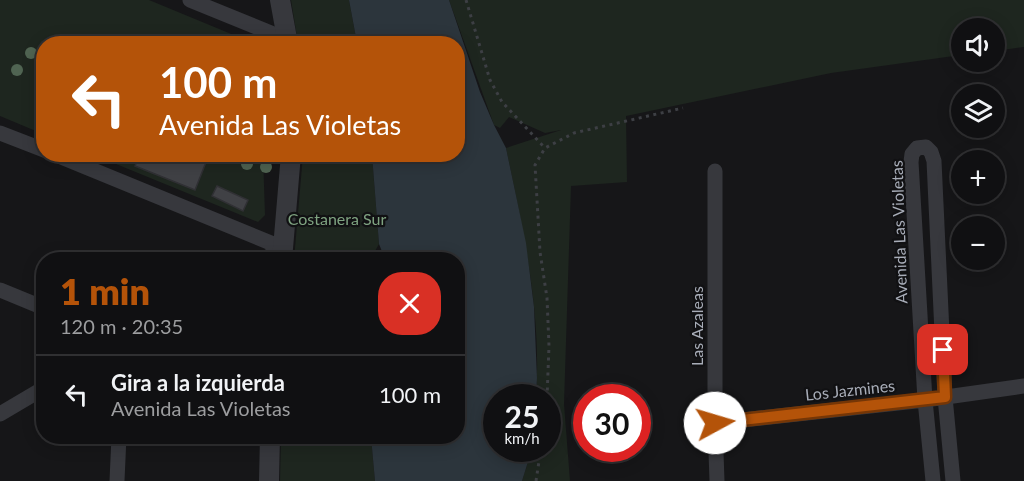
<!DOCTYPE html>
<html lang="es">
<meta charset="utf-8">
<style>
:root{--surface:#101012;--page:#19191b;--text:#f1f3f6;--muted:#9c9d9f;--line:#303032;--accent:#b45309}
body{margin:0;font-family:Lato,sans-serif;background:var(--page);color:var(--text);height:100vh;display:flex;flex-direction:column;font-size:22px;white-space:nowrap}
*{box-sizing:border-box;margin:0}
p{font-size:20px;color:var(--muted)}
.icon{flex:none;width:33px;height:33px;fill:none;stroke:currentColor;stroke-width:2;stroke-linecap:round;stroke-linejoin:round}
.map{position:relative;flex:1;overflow:hidden}
.details{position:absolute;left:36px;top:252px;width:429px;height:192px;display:flex;flex-direction:column;background:var(--surface);border-radius:24px;box-shadow:0 3px 15px #0003,0 0 0 2px var(--line)}
.details>*{flex:none}
.banner{position:absolute;left:36px;top:36px;width:429px;height:126px;border-radius:24px;box-shadow:0 3px 15px #0003,0 0 0 2px var(--line);background:#b45309;color:#fff;overflow:hidden}
.controls{position:absolute;left:951px;top:18px;display:grid;gap:12px}
.controls a{display:grid;place-items:center;width:54px;height:54px;border-radius:50%;background:var(--surface);box-shadow:0 3px 15px #0003,0 0 0 2px var(--line);font-size:30px}
.speed{position:absolute;left:483px;top:384px;display:flex;gap:12px;font-size:30px;font-weight:700;text-align:center}
.speed>*{display:grid;place-content:center;width:78px;height:78px;border-radius:50%;background:var(--surface);box-shadow:0 3px 15px #0003,0 0 0 2px var(--line);line-height:1}
.speed small{font-size:15px;font-weight:400}
.speed .limit{border:9px solid #d22;background:#fff;color:#111}
.pin{position:absolute;display:grid;place-items:center;width:51px;height:51px;color:#fff;margin:-26px;border-radius:12px;box-shadow:0 3px 9px #0006}
.me{position:absolute;width:66px;margin:-33px;rotate:84deg;stroke-linejoin:round;filter:drop-shadow(0 0 4px #0008)}
.turn{display:flex;align-items:center;gap:21px;height:126px;padding:0 24px;font-size:27px}
.turn .icon{width:78px;height:78px;stroke-width:2.5}
.turn b{display:block;font-size:42px;line-height:51px}
.round{display:grid;place-items:center;flex:none;width:63px;height:63px;border-radius:24px;background:var(--page)}
.head{display:flex;align-items:center;justify-content:space-between;height:102px;padding:0 24px}
h1{font-size:36px;font-weight:800;line-height:45px;color:var(--accent)}
ul{padding:0;list-style:none}
li{display:flex;align-items:center;gap:18px;height:78px;padding:0 24px;border-top:2px solid var(--line)}
li div{flex:1}
li b{display:block;font-size:22px}
li em{font-style:normal}
.map>svg:first-child{display:block}
</style>
<div class="map">
<svg width="1024" height="481" viewBox="0 0 1024 481">
<rect width="100%" height="100%" fill="#161618"/>
<path fill="#1e261f" d="M 0,0 L 149,0 L 253,43 L 44,44 L 43,134 L 0,116 Z
M 291,0 L 349,0 L 357,43 L 298,43 Z
M 449,0 L 1024,0 L 1024,47 L 995,51 L 994,28 L 962,28 L 961,55 L 831,73 L 626,116 L 627,182 L 571,186 L 564,404 L 570,481 L 522,481 L 532,449 L 548,448 L 548,398 L 536,397 C 542,313 523,230 506,148 L 561,130 L 545,133 L 509,117 L 500,128 L 494,125 Z
M 94,155 L 263,155 L 265,215 L 258,222 Z
M 303,155 L 372,155 L 379,244 L 375,251 L 374,259 L 294,260 Z
M 281,437 L 371,437 L 375,481 L 280,481 Z"/>
<path fill="#2c353c" d="M 349,0 L 449,0 L 480,92 L 494,125 L 506,148 L 526,243 L 534,307 L 537,378 L 536,397 L 496,398 L 496,448 L 532,449 L 522,481 L 375,481 L 371,437 L 458,436 L 458,260 L 385,259 L 379,244 L 372,155 L 458,154 L 458,44 L 357,43 Z"/>
<path fill="#404145" stroke="#303034" stroke-width="1.5" d="M 140,154 L 203,154 L 208,157 L 195,190 L 135,166 Z
M 217,186 L 248,200 L 243,211 L 212,196 Z"/>
<g fill="none" stroke-linecap="round" stroke-linejoin="round">
<path stroke="#3d3f44" stroke-width="3" stroke-dasharray="3 4.5" stroke-linecap="butt" d="M 466,0 L 490,80 L 502,102 L 545,148
M 298,252 L 311,255
M 547,398 L 549,346 L 547,298 L 540,252 L 535,165 L 545,148 L 574,133 L 683,108
M 536,481 L 541,448"/>
<path stroke="#37383d" stroke-width="15" d="M 190,0 L 288,40
M 0,133 L 44,150
M 54,154 L 283,248
M 715,171 L 715,423 L 717,481
M 262,260 L 283,248
M 0,290 L 44,308
M 0,414 L 44,388
M 715,423 L 925,400 L 1024,386
M 117,481 L 119,436
M 933,481 L 925,400 L 911,162 L 912,154 L 917,148 L 926,147 L 931,152 L 934,161 L 945,397 L 953,481"/>
<path stroke="#37383d" stroke-width="20" d="M 280,0 L 288,44
M 282,260 L 291,154
M 269,481 L 270,436"/>
</g>
<g fill="#506452">
<circle cx="31" cy="53" r="6"/>
<circle cx="17" cy="70" r="6"/>
<circle cx="247" cy="164" r="6"/>
<circle cx="266" cy="167" r="6"/>
</g>
<g fill="none" stroke-linecap="round" stroke-linejoin="round">
<defs>
<path id="route" d="M 715,423 L 945,397 L 943,350"/>
</defs>
<use href="#route" stroke="#753606" stroke-width="15"/>
<use href="#route" stroke="#b45309" stroke-width="10"/>
</g>
<g text-anchor="middle" stroke-width="4.5" stroke-linejoin="round" paint-order="stroke">
<g font-size="16" fill="#7fa381" stroke="#111113">
<text x="337" y="225">Costanera Sur</text>
</g>
<g font-size="16" fill="#a8adb8" stroke="#111113">
<text transform="translate(899 232) rotate(-92)" y="6">Avenida Las Violetas</text>
<text transform="translate(697 326) rotate(-90)" y="6">Las Azaleas</text>
<text transform="translate(850 390) rotate(-6)" y="6">Los Jazmines</text>
</g>
</g>
</svg>
<div class="controls">
<a><svg class="icon" aria-label="sound" viewBox="0 0 24 24"><path d="M4 9h4l5-4v14l-5-4H4zM17 9q2 3 0 6"/></svg></a>
<a><svg class="icon" aria-label="layers" viewBox="0 0 24 24"><path d="M12 4l9 5-9 5-9-5zM3 14l9 5 9-5"/></svg></a>
<a>+</a>
<a>−</a>
</div>
<div class="speed"><div>25<small>km/h</small></div><div class="limit">30</div></div>
<div class="pin" style="left:943px;top:350px;background:#d93025"><svg class="icon" aria-label="arrive" viewBox="0 0 24 24"><path d="M6 21V4h12l-3 4 3 4H6"/></svg></div>
<svg class="me" style="left:715px;top:423px" viewBox="-20 -20 40 40"><circle r="19" fill="#fff"/><path d="M0-13L10 11 0 6-10 11z" fill="#b45309"/></svg>
<div class="banner">
<div class="turn"><svg class="icon" aria-label="left" viewBox="0 0 24 24"><path d="M17 20v-9H6M10 6l-5 5 5 5"/></svg><div><b>100 m</b>Avenida Las Violetas</div></div>
</div>
<section class="details">
<div class="head"><div><h1>1 min</h1><p>120 m · 20:35</p></div><a class="round" style="background:#d93025;color:#fff"><svg class="icon" aria-label="close" viewBox="0 0 24 24"><path d="M6 6l12 12M18 6L6 18"/></svg></a></div>
<ul>
<li><svg class="icon" aria-label="left" viewBox="0 0 24 24"><path d="M17 20v-9H6M10 6l-5 5 5 5"/></svg><div><b>Gira a la izquierda</b><p>Avenida Las Violetas</p></div><em>100 m</em></li>
</ul>
</section>
</div>
